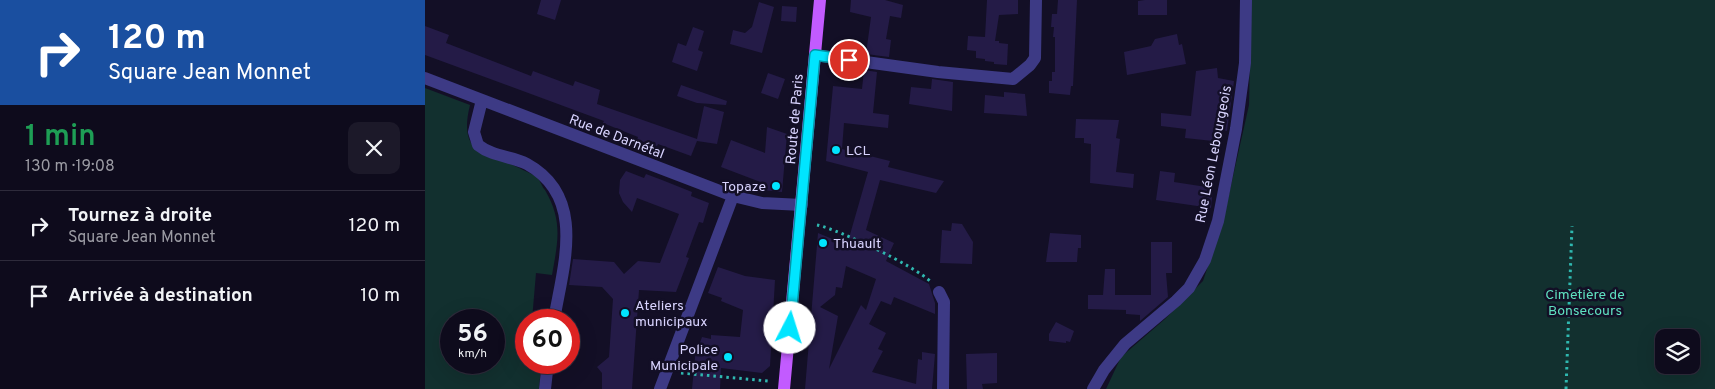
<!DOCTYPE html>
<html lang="fr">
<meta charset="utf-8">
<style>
:root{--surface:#0e0b1c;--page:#1c1929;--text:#f1f3f6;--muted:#9b9ba3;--line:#2e2b3b}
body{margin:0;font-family:Overpass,sans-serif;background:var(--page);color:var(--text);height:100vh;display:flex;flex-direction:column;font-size:19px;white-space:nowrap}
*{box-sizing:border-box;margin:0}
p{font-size:16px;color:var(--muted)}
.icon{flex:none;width:28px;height:28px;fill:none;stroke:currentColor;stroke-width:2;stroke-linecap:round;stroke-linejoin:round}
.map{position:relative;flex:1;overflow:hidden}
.sheet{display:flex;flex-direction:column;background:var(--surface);width:425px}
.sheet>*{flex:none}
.guide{background:#1a4fa0;color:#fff;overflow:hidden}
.buttons{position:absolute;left:1230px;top:329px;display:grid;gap:10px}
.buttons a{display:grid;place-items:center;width:45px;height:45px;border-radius:10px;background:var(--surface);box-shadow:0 5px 20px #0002,0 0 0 1px var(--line);font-size:25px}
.speed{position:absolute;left:15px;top:309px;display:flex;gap:10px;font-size:25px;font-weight:700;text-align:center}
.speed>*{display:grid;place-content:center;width:65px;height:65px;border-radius:50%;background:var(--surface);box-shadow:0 5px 20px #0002,0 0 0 1px var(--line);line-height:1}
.speed small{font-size:12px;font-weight:400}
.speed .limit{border:8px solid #d22;background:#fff;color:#111}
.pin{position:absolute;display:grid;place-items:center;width:42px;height:42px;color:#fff;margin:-21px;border:2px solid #fff;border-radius:50%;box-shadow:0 1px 5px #0007}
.me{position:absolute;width:55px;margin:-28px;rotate:5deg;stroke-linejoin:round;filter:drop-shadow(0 0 4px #0008)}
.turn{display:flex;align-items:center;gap:18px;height:105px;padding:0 25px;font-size:22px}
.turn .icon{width:65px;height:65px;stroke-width:2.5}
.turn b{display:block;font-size:35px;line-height:42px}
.round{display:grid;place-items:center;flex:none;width:52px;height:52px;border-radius:10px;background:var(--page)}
.head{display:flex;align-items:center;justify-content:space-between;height:85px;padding:0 25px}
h1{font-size:30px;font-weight:600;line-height:38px;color:#1e9e55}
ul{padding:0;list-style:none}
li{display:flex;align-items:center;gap:15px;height:70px;padding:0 25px;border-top:1px solid var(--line)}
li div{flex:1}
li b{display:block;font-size:19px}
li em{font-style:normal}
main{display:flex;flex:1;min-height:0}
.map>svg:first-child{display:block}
</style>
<main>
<section class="sheet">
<div class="guide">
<div class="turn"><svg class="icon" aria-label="right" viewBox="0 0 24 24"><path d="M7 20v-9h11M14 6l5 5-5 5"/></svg><div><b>120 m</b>Square Jean Monnet</div></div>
</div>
<div class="head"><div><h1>1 min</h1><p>130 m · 19:08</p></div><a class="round"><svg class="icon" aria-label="close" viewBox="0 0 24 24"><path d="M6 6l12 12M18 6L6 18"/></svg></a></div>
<ul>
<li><svg class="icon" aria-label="right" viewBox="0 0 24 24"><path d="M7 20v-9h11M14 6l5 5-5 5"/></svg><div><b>Tournez à droite</b><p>Square Jean Monnet</p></div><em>120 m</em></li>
<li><svg class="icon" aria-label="arrive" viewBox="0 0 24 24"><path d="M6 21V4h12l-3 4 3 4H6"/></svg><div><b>Arrivée à destination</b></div><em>10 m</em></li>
</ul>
</section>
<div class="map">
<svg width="1290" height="389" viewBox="0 0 1290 389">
<rect width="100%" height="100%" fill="#130f26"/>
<path fill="#12302f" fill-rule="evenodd" d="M 826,0 L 1290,0 L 1290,389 L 681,389 L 696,357 L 740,319 L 778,281 L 798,221 L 824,105 ZM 1239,338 L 1266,338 L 1266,365 L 1239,365 Z
M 0,88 L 45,105 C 32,158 63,151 98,170 C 102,172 108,174 112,177 C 115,180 117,187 120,190 C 138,221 133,241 127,275 L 111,273 L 107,320 L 101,320 L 101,362 L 105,363 L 105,367 L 116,368 L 114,389 L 0,389 ZM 26,320 L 69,320 L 69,362 L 26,362 Z"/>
<path fill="#241b47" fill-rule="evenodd" d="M 116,0 L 136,0 L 130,20 L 112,14 Z
M 426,0 L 460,0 L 478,5 L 476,18 L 465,16 L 461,39 L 466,40 L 464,57 L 441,54 L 446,17 L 425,12 Z
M 562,0 L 593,0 L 593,14 L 574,15 L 570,41 L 574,41 L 574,43 L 583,44 L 582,65 L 569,64 L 569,62 L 560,61 L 560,59 L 551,58 L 551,51 L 542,50 L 543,36 L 560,37 Z
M 633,0 L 652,0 L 648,86 L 646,86 L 645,95 L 624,93 L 624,81 L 627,81 L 627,72 L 630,72 L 630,37 L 628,37 L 629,27 L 626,27 L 627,14 L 632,14 Z
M 720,0 L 742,0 L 742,15 L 713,15 L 713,1 Z
M 334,2 L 349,7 L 337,53 L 305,44 L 308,30 L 320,33 L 327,27 Z
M 357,6 L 372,7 L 371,22 L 356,21 Z
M 0,26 L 24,35 L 21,43 L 106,76 L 108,71 L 148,86 L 150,81 L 175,90 L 172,104 L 272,139 L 279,106 L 299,112 L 292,144 L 272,141 L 266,156 L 233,144 L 232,146 L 212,140 L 213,137 L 178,123 L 179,121 L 0,55 Z
M 268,27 L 279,31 L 273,50 L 278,52 L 272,71 L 247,62 L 253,43 L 261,46 Z
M 752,34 L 754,45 L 757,44 L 761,64 L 702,75 L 699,52 L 726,46 L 730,39 Z
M 792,68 L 793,78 L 809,81 L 802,131 L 789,128 L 788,141 L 760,138 L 761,129 L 736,126 L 736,113 L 766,116 L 771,71 Z
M 439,70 L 452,72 L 448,113 L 464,115 L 463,128 L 419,123 L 417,149 L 465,161 L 463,167 L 519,181 L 511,193 L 455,180 L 441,230 L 469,243 L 461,261 L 504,284 L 510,303 L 510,314 L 469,297 L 466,305 L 456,301 L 444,324 L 461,333 L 453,349 L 458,351 L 447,372 L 491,384 L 493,359 L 497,360 L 497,352 L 510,354 L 507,389 L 380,389 L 393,233 L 422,245 L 443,172 L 401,161 L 408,86 L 437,89 ZM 421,266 L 451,279 L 441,310 L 436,305 L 404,369 L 413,316 L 395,307 L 410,295 L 411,287 L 417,288 Z
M 343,73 L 360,79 L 353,99 L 336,93 Z
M 507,79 L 528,82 L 527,111 L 484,104 L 486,87 L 506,89 Z
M 256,85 L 302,101 L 301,105 L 272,103 L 252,96 Z
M 579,92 L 600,94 L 602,116 L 559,113 L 560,95 L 579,97 Z
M 651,119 L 694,120 L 691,138 L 695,139 L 691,172 L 709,174 L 708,188 L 665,183 L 666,144 L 659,143 L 659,138 L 650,138 Z
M 342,127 L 362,134 L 357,192 L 337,190 L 338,183 L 296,167 L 306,140 L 340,153 Z
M 201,171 L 219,178 L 221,174 L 237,180 L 267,192 L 266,196 L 284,203 L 278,223 L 274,222 L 261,257 L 264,258 L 251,292 L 214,290 L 207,389 L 177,389 L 177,373 L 172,367 L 184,357 L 188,299 L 177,287 L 144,285 L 148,259 L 189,262 L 199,274 L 213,261 L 235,263 L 254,214 L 212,198 L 207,212 L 198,202 L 194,193 L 195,180 Z
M 735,171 L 750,173 L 749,182 L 788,188 L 786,208 L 731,200 Z
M 527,223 L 537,224 L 548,242 L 547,264 L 515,263 L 517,230 L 526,231 Z
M 625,233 L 656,235 L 656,248 L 653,248 L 652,262 L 621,262 Z
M 726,242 L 747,242 L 747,273 L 741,273 L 743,297 L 715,321 L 715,315 L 701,314 L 701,310 L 663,309 L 663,295 L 678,295 L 680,269 L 690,269 L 690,295 L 726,295 Z
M 293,267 L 320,276 L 350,280 L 345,366 L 337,373 L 296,368 L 295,389 L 267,389 L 271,348 L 273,348 L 277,337 L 286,339 L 286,335 L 315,337 L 318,310 L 296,301 L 297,298 L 283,293 Z
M 631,322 L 649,331 L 645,342 L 641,341 L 641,343 L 624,341 L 624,334 Z
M 572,353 L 572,383 L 557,384 L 558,389 L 542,389 L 541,354 Z"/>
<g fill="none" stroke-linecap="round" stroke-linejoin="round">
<path stroke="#2fb8b0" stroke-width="3" stroke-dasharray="2.5 4" stroke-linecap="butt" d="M 392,225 C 415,230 490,266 506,282
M 256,373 L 343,381
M 1141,389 L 1147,226"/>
<path stroke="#3d3a85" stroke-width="12" d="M 390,55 L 513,72 L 588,79 L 605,65 L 610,58 L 611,0
M 0,78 L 308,196 L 337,203 L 377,205
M 57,100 L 49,132 L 53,145 C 68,157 87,156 102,164 C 162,197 138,266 129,320
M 514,292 L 519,302 L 518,389
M 120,389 L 123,362
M 235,389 L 308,196
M 668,389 L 679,370 L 700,344 L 751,301 L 764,288 L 780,260 L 793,221 L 811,129 L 820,63 L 821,0"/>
<path stroke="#c25bff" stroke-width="12" d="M 359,389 L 395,0"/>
</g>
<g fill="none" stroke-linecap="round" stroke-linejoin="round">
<defs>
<path id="route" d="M 365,328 L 390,55 L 424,60"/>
</defs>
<use href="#route" stroke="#0095a6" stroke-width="12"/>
<use href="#route" stroke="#00e5ff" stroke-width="9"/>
</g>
<g fill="#00e5ff" stroke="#130f26" stroke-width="2">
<circle cx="411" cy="150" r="5"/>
<circle cx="351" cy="186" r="5"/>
<circle cx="398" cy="243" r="5"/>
<circle cx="200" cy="313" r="5"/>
<circle cx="303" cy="357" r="5"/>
</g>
<g text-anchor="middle" stroke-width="5" stroke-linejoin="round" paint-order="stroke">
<g font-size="14" fill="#d9d4ff" stroke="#130f26">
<text transform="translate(369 119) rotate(-85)" y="5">Route de Paris</text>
<text transform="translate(192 136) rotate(21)" y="5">Rue de Darnétal</text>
<text transform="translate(788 154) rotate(-79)" y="5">Rue Léon Lebourgeois</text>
</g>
<g font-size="14" fill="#d9d4ff" stroke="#130f26" text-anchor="start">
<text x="421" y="155">LCL</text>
<text x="341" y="191" text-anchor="end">Topaze</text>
<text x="408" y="248">Thuault</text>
<text x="210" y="310">Ateliers<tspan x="210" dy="16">municipaux</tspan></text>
<text x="293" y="354" text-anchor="end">Police<tspan x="293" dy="16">Municipale</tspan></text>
</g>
<g font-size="14" fill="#5fe0c0" stroke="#130f26">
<text x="1160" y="299">Cimetière de<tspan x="1160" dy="16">Bonsecours</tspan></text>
</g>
</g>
</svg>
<div class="buttons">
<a><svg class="icon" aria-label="layers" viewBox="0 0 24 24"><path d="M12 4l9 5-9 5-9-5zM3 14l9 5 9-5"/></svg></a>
</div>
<div class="speed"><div>56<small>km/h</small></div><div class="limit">60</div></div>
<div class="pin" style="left:424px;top:60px;background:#d93025"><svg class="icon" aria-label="arrive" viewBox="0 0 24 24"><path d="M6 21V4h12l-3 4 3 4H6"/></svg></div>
<svg class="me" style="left:365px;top:328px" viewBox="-20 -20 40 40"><circle r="19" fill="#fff"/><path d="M0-13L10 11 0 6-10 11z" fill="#00e5ff"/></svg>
</div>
</main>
